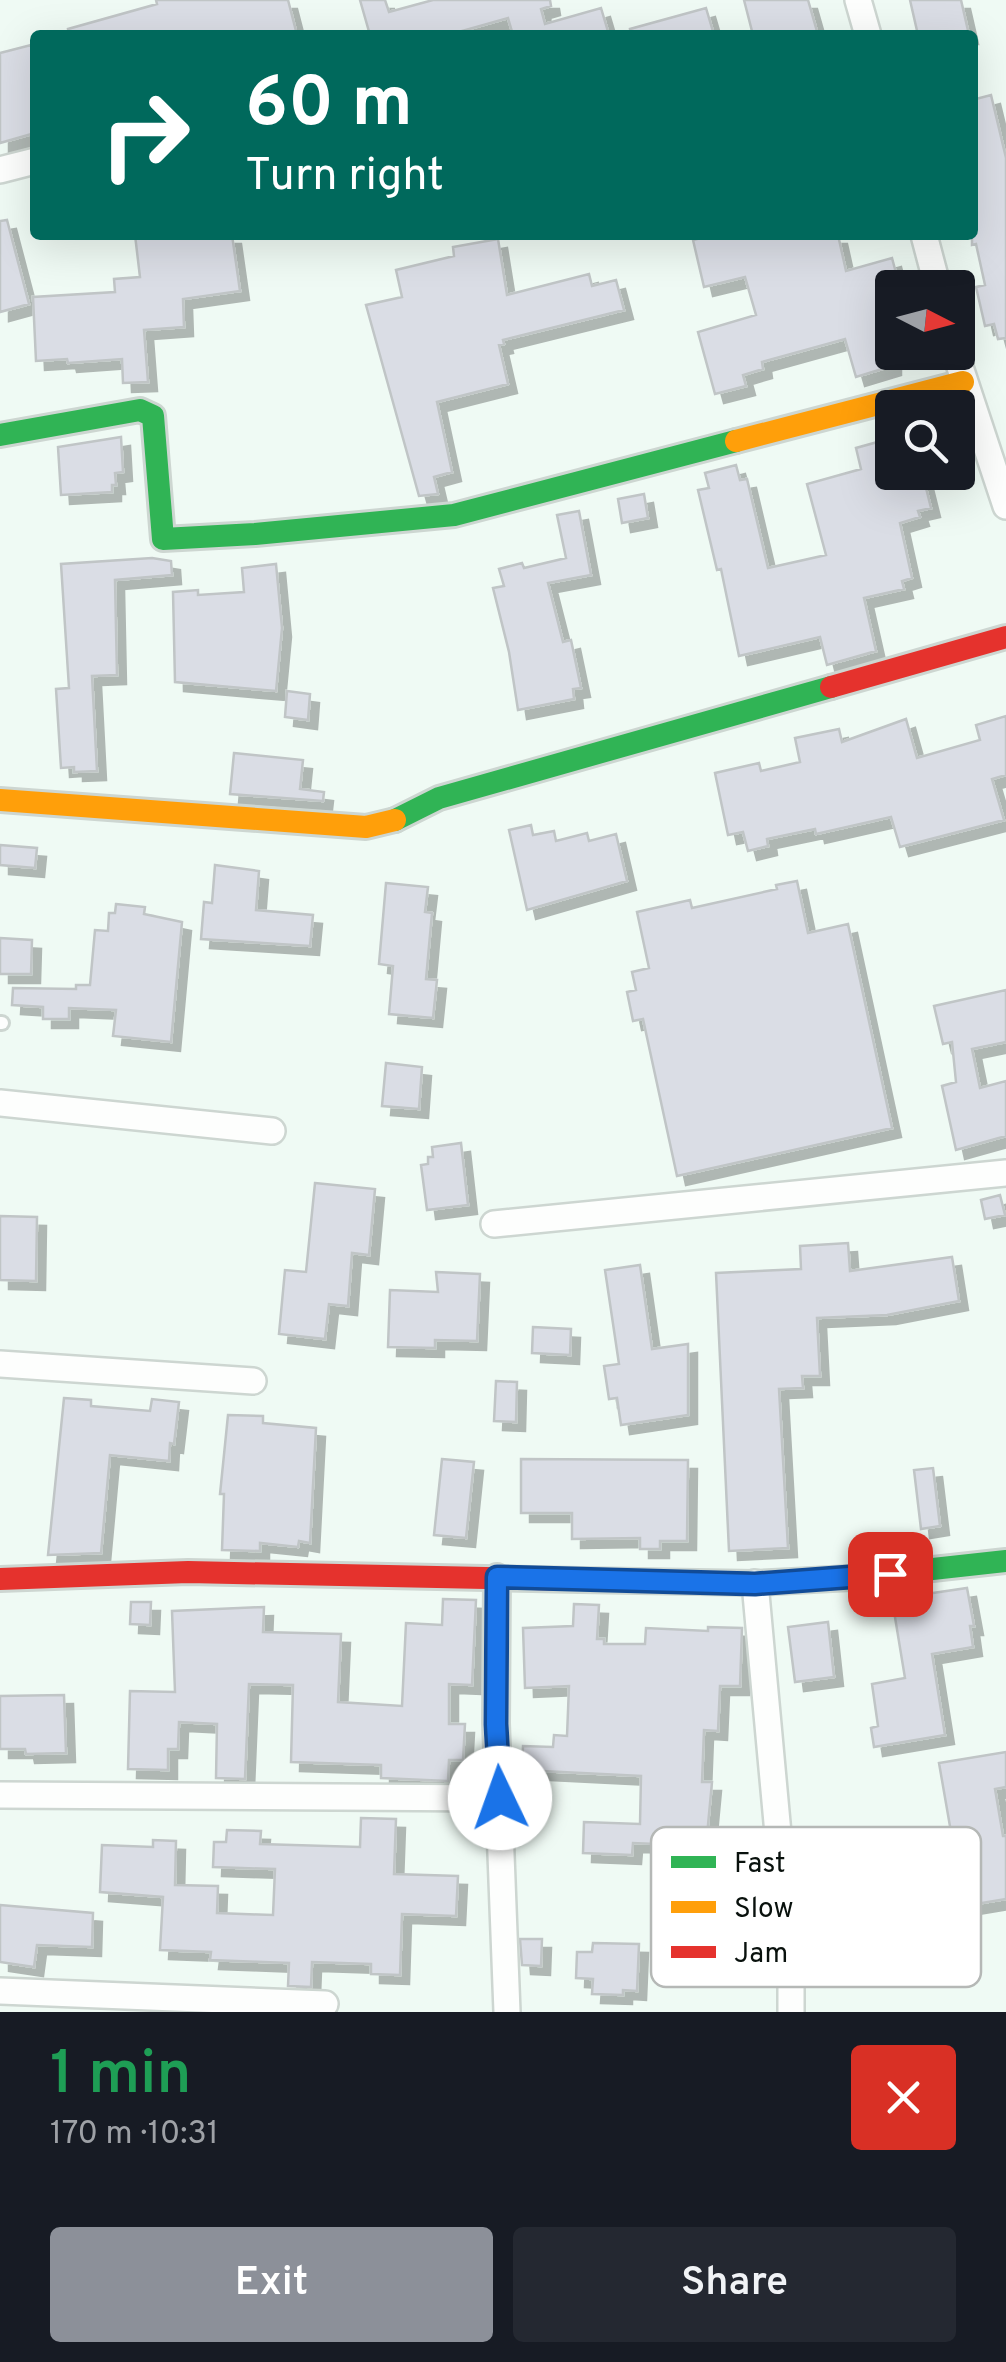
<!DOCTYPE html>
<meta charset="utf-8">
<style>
:root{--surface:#171b24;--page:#242831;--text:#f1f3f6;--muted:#9ea1a6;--accent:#8c9099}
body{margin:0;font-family:Overpass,sans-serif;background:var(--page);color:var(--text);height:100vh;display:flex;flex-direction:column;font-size:38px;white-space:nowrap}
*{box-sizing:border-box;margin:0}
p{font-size:32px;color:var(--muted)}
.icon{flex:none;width:55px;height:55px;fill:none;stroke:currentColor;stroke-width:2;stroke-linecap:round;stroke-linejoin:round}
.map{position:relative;height:2012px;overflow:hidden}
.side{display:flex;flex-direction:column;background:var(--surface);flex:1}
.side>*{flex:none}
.banner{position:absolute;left:30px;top:30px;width:948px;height:210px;border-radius:10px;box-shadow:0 10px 40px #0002;background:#00695c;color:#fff;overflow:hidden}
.needle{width:65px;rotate:96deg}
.buttons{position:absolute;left:875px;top:270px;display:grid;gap:20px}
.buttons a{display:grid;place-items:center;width:100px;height:100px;border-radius:10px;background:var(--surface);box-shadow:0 10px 40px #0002;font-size:50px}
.pin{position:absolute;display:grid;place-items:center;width:85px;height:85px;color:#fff;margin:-42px;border-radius:20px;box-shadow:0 5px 15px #0006}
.me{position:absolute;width:110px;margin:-55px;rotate:357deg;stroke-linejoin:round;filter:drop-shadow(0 0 8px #0008)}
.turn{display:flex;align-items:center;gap:35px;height:210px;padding:0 50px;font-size:45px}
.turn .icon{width:130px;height:130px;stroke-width:2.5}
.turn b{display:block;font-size:70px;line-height:85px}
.round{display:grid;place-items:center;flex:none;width:105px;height:105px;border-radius:10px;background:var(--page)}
.overview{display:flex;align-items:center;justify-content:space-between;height:170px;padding:0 50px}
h1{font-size:60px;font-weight:600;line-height:75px;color:#1e9e55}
.action{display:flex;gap:20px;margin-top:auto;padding:20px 50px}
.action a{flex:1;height:115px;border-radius:10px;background:var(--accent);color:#fff;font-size:40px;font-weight:600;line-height:115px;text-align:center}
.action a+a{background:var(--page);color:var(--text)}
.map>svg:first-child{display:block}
</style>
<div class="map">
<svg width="1006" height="2012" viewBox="0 0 1006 2012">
<defs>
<filter id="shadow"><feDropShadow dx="9" dy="9" stdDeviation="0" flood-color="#0004"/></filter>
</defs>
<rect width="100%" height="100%" fill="#effaf4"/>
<path fill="#dadde5" stroke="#c0c5c6" stroke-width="2.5" filter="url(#shadow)" d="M 156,0 L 288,0 L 297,35 L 69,35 L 68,29 L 157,4 Z
M 360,0 L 385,0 L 389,12 L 433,0 L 550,0 L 551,6 L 541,9 L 545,24 L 601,8 L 609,35 L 513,35 L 508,18 L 448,35 L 370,35 Z
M 744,0 L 808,0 L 818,35 L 753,35 Z
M 910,0 L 961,0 L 969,35 L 918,35 Z
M 706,8 L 714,35 L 631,35 L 630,29 Z
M 31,45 L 35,58 L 35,133 L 0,143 L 0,53 Z
M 991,95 L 1006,158 L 1006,338 L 998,339 L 994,324 L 985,326 L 976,287 L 985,285 L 976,244 L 972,245 L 972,100 Z
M 7,220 L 29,304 L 0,312 L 0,221 Z
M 135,235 L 232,235 L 240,291 L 183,299 L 184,327 L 144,330 L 148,382 L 123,383 L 122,359 L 68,363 L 67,359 L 36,361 L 33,297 L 115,292 L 114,279 L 140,277 Z
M 712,235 L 838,235 L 846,271 L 892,258 L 900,288 L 892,288 L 892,366 L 856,377 L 845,339 L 762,362 L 763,369 L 743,375 L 746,386 L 715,394 L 698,332 L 756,315 L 745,277 L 704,287 L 693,240 Z
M 498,239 L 507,295 L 589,274 L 592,286 L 616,280 L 624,310 L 503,340 L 504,344 L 499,345 L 508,384 L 437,402 L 452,472 L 434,477 L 438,494 L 419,496 L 366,305 L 402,297 L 396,270 L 454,256 L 453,247 Z
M 121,437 L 123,472 L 115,473 L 116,485 L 112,485 L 112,492 L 61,495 L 58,447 Z
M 892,438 L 892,472 L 922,472 L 931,508 L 918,511 L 920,517 L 900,523 L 912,578 L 902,581 L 904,589 L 864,598 L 876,651 L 827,665 L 820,637 L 739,656 L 721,569 L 717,570 L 698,490 L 709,488 L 705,473 L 736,465 L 740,480 L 747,479 L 768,568 L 826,555 L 807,484 L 861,469 L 856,448 Z
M 644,494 L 648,518 L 622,523 L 618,499 Z
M 579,511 L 591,575 L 548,583 L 563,642 L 571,640 L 581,688 L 573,689 L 574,699 L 518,710 L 509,652 L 493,588 L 504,586 L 499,569 L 522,563 L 524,568 L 566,558 L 557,515 Z
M 152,558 L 171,561 L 172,575 L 115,580 L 117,675 L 92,676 L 97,771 L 74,772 L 74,767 L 61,768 L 56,689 L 69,688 L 61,564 Z
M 276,564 L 282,628 L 276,691 L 175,682 L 173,592 L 198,590 L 198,595 L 244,592 L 242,568 Z
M 287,691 L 310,694 L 308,720 L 285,717 Z
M 1006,716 L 1006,775 L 992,779 L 1004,820 L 900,847 L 891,817 L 816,834 L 815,829 L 767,839 L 768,846 L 748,851 L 743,832 L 728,835 L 715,773 L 759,763 L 761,771 L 800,762 L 795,738 L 839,729 L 842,742 L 906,719 L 917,758 L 980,740 L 976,725 Z
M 234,753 L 303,760 L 300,789 L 324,792 L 323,801 L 230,794 Z
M 531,825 L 533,835 L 554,831 L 556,841 L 587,833 L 589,841 L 616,834 L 627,881 L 527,910 L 509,830 Z
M 0,845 L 37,848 L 35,868 L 0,865 Z
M 215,865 L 259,871 L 256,910 L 313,915 L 310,946 L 201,939 L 204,902 L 212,903 Z
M 797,881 L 808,933 L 848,924 L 892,1128 L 677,1176 L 643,1019 L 633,1021 L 627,992 L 636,990 L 632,972 L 649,968 L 637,912 L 690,900 L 692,908 L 777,889 L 776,885 Z
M 386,883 L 428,887 L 425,912 L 432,913 L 426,979 L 437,980 L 433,1018 L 389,1014 L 393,966 L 379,964 Z
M 116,904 L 145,907 L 144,914 L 182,922 L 171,1042 L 113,1036 L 116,1010 L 69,1008 L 69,1019 L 43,1019 L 43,1007 L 12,1005 L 13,988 L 76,989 L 76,985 L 90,985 L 95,930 L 108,931 L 109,913 L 115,913 Z
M 0,938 L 32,940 L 31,974 L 0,974 Z
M 1006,990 L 1006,1042 L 972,1049 L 980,1088 L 1006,1081 L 1006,1136 L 956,1150 L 942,1086 L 956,1082 L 952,1042 L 943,1044 L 934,1006 Z
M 386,1063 L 422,1067 L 419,1109 L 382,1106 Z
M 461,1143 L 468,1205 L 427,1210 L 421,1165 L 428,1164 L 428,1157 L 433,1157 L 432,1147 Z
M 315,1183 L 375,1189 L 369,1255 L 352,1253 L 348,1306 L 329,1304 L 325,1339 L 279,1334 L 285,1270 L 306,1272 Z
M 1000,1195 L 1005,1215 L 985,1219 L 981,1200 Z
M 0,1216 L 37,1217 L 36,1281 L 0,1280 Z
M 848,1243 L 850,1271 L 952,1257 L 959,1301 L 887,1315 L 817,1318 L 820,1376 L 802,1376 L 803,1388 L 779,1389 L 788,1548 L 729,1551 L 716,1273 L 801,1269 L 800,1246 Z
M 640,1265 L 652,1349 L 688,1344 L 688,1415 L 621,1425 L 617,1398 L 609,1399 L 604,1366 L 619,1364 L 605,1270 Z
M 436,1272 L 480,1274 L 477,1341 L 435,1340 L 435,1348 L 388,1347 L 390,1290 L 438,1292 Z
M 533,1327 L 571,1329 L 570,1355 L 532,1353 Z
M 496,1381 L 517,1382 L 516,1422 L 494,1421 Z
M 64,1398 L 91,1400 L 91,1406 L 150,1411 L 152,1399 L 179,1402 L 174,1444 L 170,1443 L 169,1461 L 110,1455 L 101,1553 L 48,1555 Z
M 228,1415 L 263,1416 L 263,1423 L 316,1428 L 310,1543 L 299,1541 L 298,1547 L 260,1543 L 260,1551 L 222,1550 L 224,1494 L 220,1494 Z
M 442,1459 L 474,1462 L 466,1538 L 434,1535 Z
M 521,1459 L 688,1460 L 687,1541 L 660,1541 L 660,1549 L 640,1549 L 640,1538 L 572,1539 L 572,1513 L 521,1513 Z
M 933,1468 L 940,1526 L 921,1529 L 914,1470 Z
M 967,1588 L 974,1626 L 970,1626 L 973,1647 L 932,1654 L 945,1735 L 874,1747 L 871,1728 L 878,1726 L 872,1684 L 905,1678 L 892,1599 Z
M 443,1599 L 476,1600 L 472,1685 L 449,1684 L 449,1724 L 465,1724 L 463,1760 L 449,1760 L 448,1781 L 381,1778 L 381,1765 L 291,1762 L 293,1685 L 249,1684 L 245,1779 L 216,1778 L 217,1724 L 179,1722 L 178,1749 L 168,1749 L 168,1770 L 128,1769 L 130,1691 L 175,1692 L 172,1611 L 264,1607 L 263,1632 L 341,1634 L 338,1702 L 402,1706 L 406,1623 L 442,1625 Z
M 131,1602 L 151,1602 L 150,1625 L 130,1624 Z
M 574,1604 L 599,1605 L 597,1639 L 604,1639 L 604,1644 L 645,1644 L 646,1628 L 708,1631 L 708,1627 L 742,1628 L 740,1686 L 720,1686 L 718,1731 L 704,1730 L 702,1782 L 712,1782 L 706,1846 L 633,1843 L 632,1855 L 583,1853 L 584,1822 L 640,1824 L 641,1776 L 522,1770 L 523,1746 L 553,1747 L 554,1735 L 567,1736 L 569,1686 L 525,1688 L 523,1628 L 573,1626 Z
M 828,1622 L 834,1677 L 795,1682 L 788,1627 Z
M 64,1695 L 66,1753 L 26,1754 L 25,1749 L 0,1749 L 0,1696 Z
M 1006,1752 L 1006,1787 L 995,1789 L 1003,1836 L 1006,1836 L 1006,1899 L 952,1908 L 951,1901 L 859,1916 L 856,1903 L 849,1904 L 840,1851 L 951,1832 L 939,1763 Z
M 361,1818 L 396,1819 L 394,1874 L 458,1876 L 456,1916 L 402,1914 L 400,1975 L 371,1974 L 371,1964 L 312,1962 L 311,1987 L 288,1986 L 289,1963 L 210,1960 L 211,1952 L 160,1950 L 163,1897 L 100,1892 L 102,1845 L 153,1847 L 153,1840 L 176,1841 L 175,1885 L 218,1886 L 217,1913 L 273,1915 L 275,1869 L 213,1867 L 214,1842 L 226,1842 L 227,1830 L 261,1831 L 260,1844 L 360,1847 Z
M 0,1905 L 93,1913 L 92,1947 L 37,1945 L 34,1967 L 0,1962 Z
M 520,1939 L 542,1939 L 541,1966 L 522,1965 Z
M 593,1943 L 639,1944 L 637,1991 L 623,1990 L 623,1995 L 592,1994 L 593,1979 L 576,1978 L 577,1952 L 592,1952 Z"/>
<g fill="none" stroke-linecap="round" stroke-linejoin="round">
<defs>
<path id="lane" d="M 0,1023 L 2,1023"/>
<path id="street" d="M 858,0 L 868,35
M 0,170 L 35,161
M 924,235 L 938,288
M 955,352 L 1006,506
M 0,1103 L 272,1131
M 494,1224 L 1006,1173
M 0,1364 L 253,1381
M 497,1577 L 496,1723 L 507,2012
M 755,1583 L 791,1975 L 791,2012
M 0,1795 L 500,1798
M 0,1991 L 325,2004"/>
<path id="fast" d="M 0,435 L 140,410 L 153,416 L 163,539 L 255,534 L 454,515 L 736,441
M 395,820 L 439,798 L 831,687
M 580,1580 L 755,1583 L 851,1578 L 1006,1561"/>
<path id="slow" d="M 736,441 L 963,382
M 0,800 L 366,827 L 395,820"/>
<path id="jam" d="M 831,687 L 1006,637
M 0,1579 L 188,1572 L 580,1580"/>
</defs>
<use href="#lane" stroke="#cdd6d1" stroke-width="18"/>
<use href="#street" stroke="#cdd6d1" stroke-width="30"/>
<use href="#fast" stroke="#cdd6d1" stroke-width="28"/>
<use href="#slow" stroke="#cdd6d1" stroke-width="28"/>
<use href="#jam" stroke="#cdd6d1" stroke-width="28"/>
<use href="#lane" stroke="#fdfefd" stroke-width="12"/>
<use href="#street" stroke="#fdfefd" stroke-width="25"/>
<use href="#fast" stroke="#30b455" stroke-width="22"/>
<use href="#slow" stroke="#ff9f0a" stroke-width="22"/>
<use href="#jam" stroke="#e5322d" stroke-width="22"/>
</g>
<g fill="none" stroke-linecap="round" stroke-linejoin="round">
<defs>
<path id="route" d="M 500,1798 L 496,1724 L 497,1577 L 755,1584 L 890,1574"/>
</defs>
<use href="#route" stroke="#114b97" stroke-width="25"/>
<use href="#route" stroke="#1a73e8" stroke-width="18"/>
</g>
<rect x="651" y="1827" width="330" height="160" rx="15" fill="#fff" stroke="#b5b8b6" stroke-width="2.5"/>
<rect x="671" y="1856" width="45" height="12" fill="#30b455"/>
<rect x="671" y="1901" width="45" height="12" fill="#ff9f0a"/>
<rect x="671" y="1946" width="45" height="12" fill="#e5322d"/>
<g font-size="28" fill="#09110d">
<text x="734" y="1872">Fast</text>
<text x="734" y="1917">Slow</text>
<text x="734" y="1962">Jam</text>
</g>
</svg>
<div class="buttons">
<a><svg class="needle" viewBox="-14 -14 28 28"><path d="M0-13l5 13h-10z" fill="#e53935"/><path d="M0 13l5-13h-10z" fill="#9ea1a6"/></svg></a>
<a><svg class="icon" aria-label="search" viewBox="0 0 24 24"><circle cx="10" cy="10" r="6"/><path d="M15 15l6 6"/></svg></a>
</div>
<div class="pin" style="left:890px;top:1574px;background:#d93025"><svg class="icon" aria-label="arrive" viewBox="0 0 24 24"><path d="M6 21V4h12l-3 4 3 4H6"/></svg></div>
<svg class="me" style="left:500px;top:1798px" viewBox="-20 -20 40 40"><circle r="19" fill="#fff"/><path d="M0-13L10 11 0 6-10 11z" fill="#1a73e8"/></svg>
<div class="banner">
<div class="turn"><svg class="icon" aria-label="right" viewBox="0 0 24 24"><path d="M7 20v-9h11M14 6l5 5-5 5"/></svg><div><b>60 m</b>Turn right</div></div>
</div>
</div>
<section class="side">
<div class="overview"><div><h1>1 min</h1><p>170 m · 10:31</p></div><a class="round" style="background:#d93025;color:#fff"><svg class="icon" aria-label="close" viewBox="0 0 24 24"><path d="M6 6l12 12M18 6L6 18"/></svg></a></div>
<div class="action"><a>Exit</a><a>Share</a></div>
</section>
